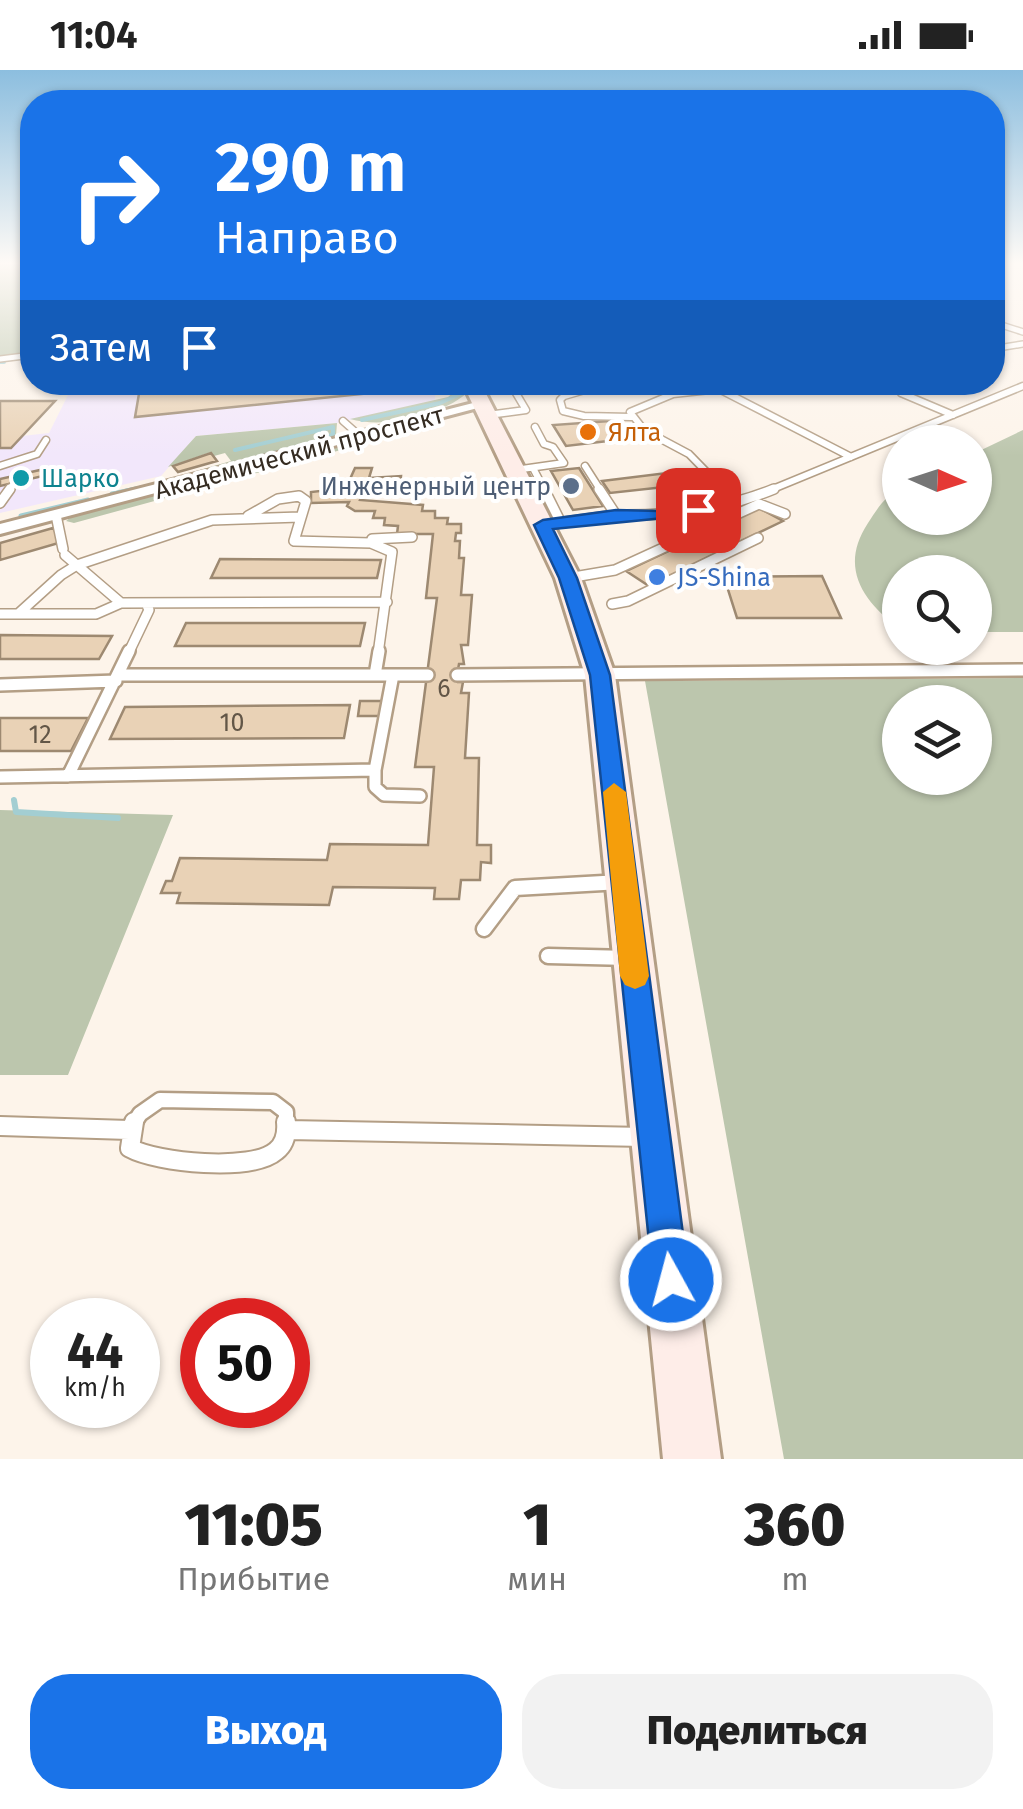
<!DOCTYPE html>
<html lang="ru">
<meta charset="utf-8">
<style>
:root{--surface:#fff;--page:#f2f2f2;--text:#222;--muted:#767676;--accent:#1a73e8}
body{margin:0;font-family:"Fira Sans",sans-serif;background:var(--page);color:var(--text);height:100vh;display:flex;flex-direction:column;font-size:38px;white-space:nowrap}
*{box-sizing:border-box;margin:0}
p{font-size:32px;color:var(--muted)}
.icon{flex:none;width:55px;height:55px;fill:none;stroke:currentColor;stroke-width:2;stroke-linecap:round;stroke-linejoin:round}
.map{position:relative;height:1389px;overflow:hidden}
.panel{display:flex;flex-direction:column;background:var(--surface);flex:1}
.panel>*{flex:none}
.banner{position:absolute;left:20px;top:20px;width:985px;height:305px;border-radius:40px;box-shadow:0 2px 8px #0004;background:#1a73e8;color:#fff;overflow:hidden}
.needle{width:65px;rotate:93deg}
.fabs{position:absolute;left:882px;top:355px;display:grid;gap:20px}
.fabs a{display:grid;place-items:center;width:110px;height:110px;border-radius:50%;background:var(--surface);box-shadow:0 2px 8px #0004;font-size:50px}
.speed{position:absolute;left:30px;top:1228px;display:flex;gap:20px;font-size:50px;font-weight:700;text-align:center}
.speed>*{display:grid;place-content:center;width:130px;height:130px;border-radius:50%;background:var(--surface);box-shadow:0 2px 8px #0004;line-height:1}
.speed small{font-size:25px;font-weight:400}
.speed .limit{border:15px solid #d22;background:#fff;color:#111}
.pin{position:absolute;display:grid;place-items:center;width:85px;height:85px;color:#fff;margin:-42px;border-radius:20px;box-shadow:0 5px 15px #0006}
.me{position:absolute;width:110px;margin:-55px;rotate:353deg;stroke-linejoin:round;filter:drop-shadow(0 0 8px #0008)}
.turn{display:flex;align-items:center;gap:35px;height:210px;padding:0 30px;font-size:45px}
.turn .icon{width:130px;height:130px;stroke-width:2.5}
.turn b{display:block;font-size:70px;line-height:85px}
.then{display:flex;align-items:center;height:95px;padding:0 30px;background:#0003;gap:20px;font-size:38px}
.eta{display:flex;justify-content:space-evenly;align-items:center;height:170px;text-align:center}
.eta b{font-size:60px;font-weight:800;line-height:70px}
.button{display:flex;gap:20px;margin-top:auto;padding:20px 30px}
.button a{flex:1;height:115px;border-radius:40px;background:var(--accent);color:#fff;font-size:40px;font-weight:800;line-height:115px;text-align:center}
.button a+a{background:var(--page);color:var(--text)}
.status{display:flex;justify-content:space-between;align-items:center;height:70px;padding:0 50px;background:var(--surface);direction:ltr}
.status svg{height:28px;fill:currentColor}
.map>svg:first-child{display:block}
</style>
<div class="status"><b>11:04</b><svg viewBox="0 0 49 12"><path d="M0 12V9h3v3zM5 12V6h3v6zM10 12V3h3v9zM15 12V0h3v12zM26 1h20v11H26zM47 4h2v5h-2z"/></svg></div>
<div class="map">
<svg width="1023" height="1389" viewBox="0 0 1023 1389">
<rect width="100%" height="100%" fill="#fdf4ea"/>
<path fill="#f2e7fb" d="M 436,312 L 435,330 L 337,353 L 196,366 L 161,406 L 0,443 L 0,378 L 11,378 L 22,366 L 49,363 L 74,313 Z"/>
<path fill="#bcc6ad" fill-rule="evenodd" d="M 0,192 L 32,192 L 32,284 L 0,287 Z
M 453,313 L 461,313 L 466,324 C 439,346 384,359 350,349 L 448,327 L 455,321 Z
M 436,350 L 440,352 L 436,354 L 74,453 L 66,451 L 75,444 Z
M 337,353 L 336,366 L 329,370 L 173,411 L 172,408 L 231,391 L 225,383 L 214,386 L 211,382 L 168,397 L 196,366 Z
M 1023,360 L 1023,562 L 975,562 L 975,502 L 900,502 L 900,559 C 862,531 839,497 868,453 C 878,438 884,427 900,419 L 900,448 L 975,448 L 975,383 Z
M 1023,608 L 1023,1389 L 784,1389 L 645,611 ZM 900,632 L 975,632 L 975,708 L 900,708 Z
M 0,740 L 173,745 L 68,1005 L 0,1005 Z"/>
<g fill="none" stroke-linecap="round" stroke-linejoin="round">
<path stroke="#a3ced2" stroke-width="2.5" d="M 24,289 L 32,289
M 0,292 L 4,292"/>
<path stroke="#a3ced2" stroke-width="4" d="M 0,292 L 4,292
M 362,350 L 440,333 L 460,324 L 459,318
M 235,380 L 333,357
M 225,396 L 326,369 L 333,364 L 333,357
M 125,421 L 162,413"/>
<path stroke="#a3ced2" stroke-width="5" d="M 112,424 L 136,419
M 21,446 L 88,430"/>
<path stroke="#a3ced2" stroke-width="6" d="M 14,730 L 16,742 L 118,748"/>
</g>
<path fill="#e9d2b6" stroke="#9d8971" stroke-width="2.5" d="M 141,312 L 398,312 L 401,320 L 135,347 Z
M 0,331 L 55,331 L 11,378 L 0,378 Z
M 610,351 L 625,369 L 566,376 L 553,355 Z
M 211,383 L 217,391 L 178,402 L 173,396 Z
M 355,398 L 372,398 L 369,408 L 401,406 L 400,415 L 407,415 L 392,423 L 363,422 L 360,430 L 423,435 L 422,441 L 435,441 L 435,448 L 448,448 L 447,454 L 461,454 L 461,463 L 456,463 L 455,471 L 460,471 L 459,488 L 464,488 L 461,525 L 472,525 L 468,575 L 461,575 L 464,594 L 459,594 L 457,605 L 458,612 L 463,612 L 461,623 L 469,623 L 465,688 L 479,688 L 477,775 L 491,775 L 491,793 L 481,792 L 480,810 L 461,810 L 459,829 L 434,829 L 435,818 L 333,817 L 329,835 L 177,833 L 180,823 L 161,823 L 166,811 L 172,811 L 180,788 L 327,790 L 330,774 L 428,775 L 434,697 L 415,697 L 437,528 L 426,528 L 433,464 L 397,464 L 398,456 L 384,455 L 385,448 L 373,448 L 375,441 L 355,441 L 347,436 L 349,432 L 311,433 L 311,422 L 346,418 Z
M 579,398 L 603,436 L 573,440 L 551,401 Z
M 40,400 L 43,406 L 0,416 L 0,409 Z
M 683,401 L 692,414 L 610,423 L 602,411 Z
M 86,402 L 83,411 L 50,414 L 53,405 Z
M 759,438 L 783,451 L 649,516 L 626,501 Z
M 53,458 L 62,472 L 0,490 L 0,473 Z
M 220,489 L 381,490 L 377,508 L 211,508 Z
M 822,506 L 841,548 L 737,548 L 724,507 Z
M 186,553 L 365,553 L 360,576 L 175,576 Z
M 0,565 L 112,566 L 99,589 L 0,589 Z
M 360,631 L 382,631 L 380,646 L 358,646 Z
M 350,635 L 344,668 L 110,669 L 125,637 Z
M 0,648 L 88,648 L 71,681 L 0,681 Z"/>
<g fill="none" stroke-linecap="round" stroke-linejoin="round">
<defs>
<path id="service-far5" d="M 992,252 L 1023,262
M 992,279 L 1023,274
M 0,289 L 32,285"/>
<path id="service-far4" d="M 612,312 L 564,326 L 560,330 L 563,341 L 584,346 L 631,347
M 927,312 L 901,323 L 953,345
M 473,316 L 510,313 L 526,340 L 488,345
M 343,351 L 360,366
M 0,396 L 37,384 L 46,370
M 585,396 L 601,421
M 533,398 L 545,421
M 515,400 L 564,393 L 553,377 L 544,374 L 535,357
M 8,421 L 12,416
M 725,421 L 689,384 L 644,360 L 630,342 L 673,324 L 719,319 L 851,387
M 768,421 L 1023,316"/>
<path id="service-far3" d="M 544,419 L 561,453
M 722,419 L 737,434
M 0,433 L 10,419
M 56,445 L 63,479
M 616,445 C 671,446 723,440 774,419
M 248,446 L 278,429 L 299,426 L 306,431 L 294,471 L 371,473 L 392,482 L 378,584
M 543,455 L 616,445 L 599,419
M 372,469 L 412,467
M 65,485 L 121,533 L 387,532
M 568,508 L 615,500 L 759,434 L 785,444
M 612,534 L 628,531 L 758,468
M 0,544 L 96,544 L 121,533
M 18,544 L 61,505 L 77,495 L 212,450 L 300,447
M 128,584 L 149,540 L 146,533"/>
<path id="service-far2" d="M 118,605 L 428,605
M 375,605 L 379,581
M 457,605 L 1023,600
M 0,615 L 116,611
M 375,700 L 393,605
M 68,706 L 129,581
M 0,707 L 375,700 L 375,717 L 384,725 L 420,726"/>
<path id="service-far1" d="M 484,859 L 515,818 L 621,812
M 548,886 L 629,888
M 133,1055 L 140,1044 L 160,1030 L 273,1032 L 286,1042 L 286,1055"/>
<path id="service" d="M 134,1052 L 130,1078 C 157,1093 252,1102 276,1081 C 285,1074 287,1063 286,1052
M 0,1056 L 129,1060
M 288,1060 L 644,1067"/>
<path id="minor" d="M 477,332 L 489,335 L 0,464 L 0,454 Z"/>
<path id="secondary" d="M 462,312 L 480,312 L 581,508 L 615,605 L 721,1389 L 663,1389 L 585,605 L 555,508 Z"/>
</defs>
<use href="#service-far5" stroke="#b39e85" stroke-width="8"/>
<use href="#service-far4" stroke="#b39e85" stroke-width="9"/>
<use href="#service-far3" stroke="#b39e85" stroke-width="12"/>
<use href="#service-far2" stroke="#b39e85" stroke-width="16"/>
<use href="#service-far1" stroke="#b39e85" stroke-width="19"/>
<use href="#service" stroke="#b39e85" stroke-width="22"/>
<use href="#minor" stroke="#b39e85" stroke-width="6"/>
<use href="#secondary" stroke="#b39e85" stroke-width="6"/>
<use href="#service-far5" stroke="#fff" stroke-width="5"/>
<use href="#service-far4" stroke="#fff" stroke-width="6"/>
<use href="#service-far3" stroke="#fff" stroke-width="9"/>
<use href="#service-far2" stroke="#fff" stroke-width="11"/>
<use href="#service-far1" stroke="#fff" stroke-width="14"/>
<use href="#service" stroke="#fff" stroke-width="18"/>
<use href="#minor" fill="#fff" fill-rule="evenodd"/>
<use href="#secondary" fill="#feede8" fill-rule="evenodd"/>
</g>
<linearGradient id="sky" x2="0" y2="1"><stop stop-color="#8cbedf"/><stop offset="0.5" stop-color="#fefaf6"/><stop offset="1" stop-color="#fefaf6" stop-opacity="0"/></linearGradient>
<rect width="1023" height="386" fill="url(#sky)"/>
<path fill="#1a73e8" stroke="#114b97" stroke-width="2.5" d="M 698,435 L 706,440 L 704,444 L 553,459 L 577,508 L 610,605 L 689,1210 L 684,1223 L 671,1228 L 658,1223 L 653,1210 L 590,605 L 559,508 L 534,455 L 543,450 L 616,440 L 659,441 Z"/>
<path fill="#f59e0b" d="M 614,713 L 626,722 L 649,906 L 645,915 L 635,919 L 625,915 L 620,906 L 603,722 Z"/>
<circle fill="#e8710a" stroke="#fff" stroke-width="4" cx="588" cy="362" r="10"/>
<circle fill="#0f9aa8" stroke="#fff" stroke-width="4" cx="21" cy="408" r="10"/>
<circle fill="#5c6f8a" stroke="#fff" stroke-width="4" cx="571" cy="416" r="10"/>
<circle fill="#3f7fe0" stroke="#fff" stroke-width="4" cx="657" cy="507" r="10"/>
<g text-anchor="middle" stroke-width="8" stroke-linejoin="round" paint-order="stroke">
<g font-size="25" fill="#c56008" stroke="#fff" text-anchor="start">
<text x="608" y="371">Ялта</text>
</g>
<g font-size="25" fill="#352c22" stroke="#fff">
<text transform="translate(299 382) rotate(-15)" y="9">Академический проспект</text>
</g>
<g font-size="25" fill="#0d838f" stroke="#fff" text-anchor="start">
<text x="41" y="417">Шарко</text>
</g>
<g font-size="25" fill="#4e5e75" stroke="#fff" text-anchor="end">
<text x="551" y="425">Инженерный центр</text>
</g>
<g font-size="25" fill="#366cbe" stroke="#fff" text-anchor="start">
<text x="677" y="516">JS-Shina</text>
</g>
<g font-size="25" fill="#625647">
<text x="444" y="627">6</text>
<text x="232" y="661">10</text>
<text x="40" y="673">12</text>
</g>
</g>
</svg>
<div class="fabs">
<a><svg class="needle" viewBox="-14 -14 28 28"><path d="M0-13l5 13h-10z" fill="#e53935"/><path d="M0 13l5-13h-10z" fill="#767676"/></svg></a>
<a><svg class="icon" aria-label="search" viewBox="0 0 24 24"><circle cx="10" cy="10" r="6"/><path d="M15 15l6 6"/></svg></a>
<a><svg class="icon" aria-label="layers" viewBox="0 0 24 24"><path d="M12 4l9 5-9 5-9-5zM3 14l9 5 9-5"/></svg></a>
</div>
<div class="speed"><div>44<small>km/h</small></div><div class="limit">50</div></div>
<div class="pin" style="left:698px;top:440px;background:#d93025"><svg class="icon" aria-label="arrive" viewBox="0 0 24 24"><path d="M6 21V4h12l-3 4 3 4H6"/></svg></div>
<svg class="me" style="left:671px;top:1210px" viewBox="-20 -20 40 40"><circle r="17" fill="#1a73e8" stroke="#fff" stroke-width="3"/><path d="M0-11L8 9 0 5-8 9z" fill="#fff"/></svg>
<div class="banner">
<div class="turn"><svg class="icon" aria-label="right" viewBox="0 0 24 24"><path d="M7 20v-9h11M14 6l5 5-5 5"/></svg><div><b>290 m</b>Направо</div></div>
<div class="then">Затем<svg class="icon" aria-label="arrive" viewBox="0 0 24 24"><path d="M6 21V4h12l-3 4 3 4H6"/></svg></div>
</div>
</div>
<section class="panel">
<div class="eta">
<div><b>11:05</b><p>Прибытие</p></div>
<div><b>1</b><p>мин</p></div>
<div><b>360</b><p>m</p></div>
</div>
<div class="button"><a>Выход</a><a>Поделиться</a></div>
</section>
